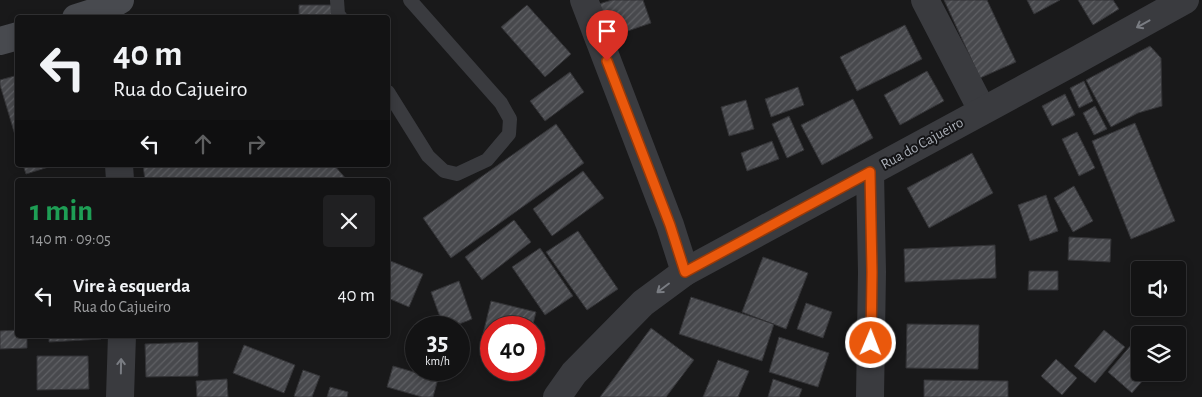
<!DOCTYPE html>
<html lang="pt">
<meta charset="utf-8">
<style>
:root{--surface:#131314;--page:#202022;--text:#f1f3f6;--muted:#9d9ea0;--line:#323234}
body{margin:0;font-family:"Alegreya Sans",sans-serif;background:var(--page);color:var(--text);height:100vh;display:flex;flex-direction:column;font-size:19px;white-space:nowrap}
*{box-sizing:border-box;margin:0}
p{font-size:16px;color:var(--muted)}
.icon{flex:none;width:28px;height:28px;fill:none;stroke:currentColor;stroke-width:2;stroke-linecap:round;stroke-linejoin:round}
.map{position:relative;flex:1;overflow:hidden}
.drawer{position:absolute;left:15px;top:178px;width:375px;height:160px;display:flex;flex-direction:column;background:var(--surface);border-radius:5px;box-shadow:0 2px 8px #0003,0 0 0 1px var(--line)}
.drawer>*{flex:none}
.top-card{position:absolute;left:15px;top:15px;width:375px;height:152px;border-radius:5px;box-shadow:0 2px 8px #0003,0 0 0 1px var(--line);background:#131314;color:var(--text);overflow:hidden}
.buttons{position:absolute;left:1131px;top:261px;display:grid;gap:10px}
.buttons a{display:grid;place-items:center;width:55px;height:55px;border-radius:5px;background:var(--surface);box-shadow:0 2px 8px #0003,0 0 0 1px var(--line);font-size:25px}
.speed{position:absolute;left:405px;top:316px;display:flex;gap:10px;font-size:25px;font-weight:700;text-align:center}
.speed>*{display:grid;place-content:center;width:65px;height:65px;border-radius:50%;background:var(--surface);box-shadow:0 2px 8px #0003,0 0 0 1px var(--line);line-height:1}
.speed small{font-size:12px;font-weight:400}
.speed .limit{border:8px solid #d22;background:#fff;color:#111}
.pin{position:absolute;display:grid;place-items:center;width:42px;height:42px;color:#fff;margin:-51px -21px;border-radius:50% 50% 50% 0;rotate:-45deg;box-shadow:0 0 5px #0007}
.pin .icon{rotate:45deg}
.me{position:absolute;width:55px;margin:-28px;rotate:1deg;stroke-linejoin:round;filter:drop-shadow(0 0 4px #0008)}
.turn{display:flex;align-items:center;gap:18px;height:105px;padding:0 15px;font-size:22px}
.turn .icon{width:65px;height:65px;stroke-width:2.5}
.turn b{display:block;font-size:35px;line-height:42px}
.lanes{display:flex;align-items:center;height:48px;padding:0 15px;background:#0003;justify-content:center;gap:25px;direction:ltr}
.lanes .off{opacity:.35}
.round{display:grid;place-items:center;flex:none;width:52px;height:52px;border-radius:5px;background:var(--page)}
.headline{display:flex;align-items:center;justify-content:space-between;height:85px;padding:0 15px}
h1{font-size:30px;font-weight:700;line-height:38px;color:#1e9e55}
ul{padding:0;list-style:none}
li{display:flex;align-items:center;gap:15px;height:65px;padding:0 15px}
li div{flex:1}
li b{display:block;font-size:19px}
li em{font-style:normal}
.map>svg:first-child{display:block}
</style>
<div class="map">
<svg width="1202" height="397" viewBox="0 0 1202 397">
<defs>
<pattern id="building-hatch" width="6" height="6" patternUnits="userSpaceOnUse" patternTransform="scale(1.25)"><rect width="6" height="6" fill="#48494d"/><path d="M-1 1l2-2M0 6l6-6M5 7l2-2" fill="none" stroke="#606165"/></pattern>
</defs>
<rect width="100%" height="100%" fill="#19191a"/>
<path fill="url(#building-hatch)" stroke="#333336" d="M 612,0 L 643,0 L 651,23 L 610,37 L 599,4 Z
M 944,0 L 987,0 L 1016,62 L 980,78 Z
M 1027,0 L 1060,0 L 1034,14 Z
M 1078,0 L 1113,0 L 1119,9 L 1093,25 Z
M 299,5 L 333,5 L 333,18 L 299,18 Z
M 527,5 L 571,54 L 545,77 L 501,27 Z
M 905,25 L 922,59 L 857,91 L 840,57 Z
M 1150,46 L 1161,58 L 1162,106 L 1138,113 L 1111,127 L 1086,80 Z
M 927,71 L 944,101 L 900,125 L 884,95 Z
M 570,72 L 584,92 L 545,121 L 530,101 Z
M 18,75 L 18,145 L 0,85 L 0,80 Z
M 1084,81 L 1093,101 L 1079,108 L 1070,88 Z
M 798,87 L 804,105 L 771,117 L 765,99 Z
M 1065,94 L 1075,115 L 1052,126 L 1042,106 Z
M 853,99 L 873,138 L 822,165 L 801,125 Z
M 746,100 L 754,129 L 729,136 L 721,107 Z
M 1095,106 L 1107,129 L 1094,135 L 1083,113 Z
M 789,116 L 804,150 L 787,158 L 772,124 Z
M 1135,123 L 1175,221 L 1131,239 L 1092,141 Z
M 556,124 L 584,163 L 451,258 L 423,218 Z
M 1077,132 L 1095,168 L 1079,176 L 1062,139 Z
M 772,141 L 779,159 L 747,171 L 741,153 Z
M 972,153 L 993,193 L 929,228 L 907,188 Z
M 23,165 L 55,165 L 26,174 Z
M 143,165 L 334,165 L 347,180 L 145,180 Z
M 583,171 L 604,198 L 552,236 L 533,209 Z
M 1074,186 L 1093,221 L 1073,232 L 1054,198 Z
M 1046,195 L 1058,231 L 1030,241 L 1018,205 Z
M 514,220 L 531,242 L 482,280 L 465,257 Z
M 578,231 L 618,289 L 587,310 L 546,252 Z
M 1069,237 L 1111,239 L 1110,262 L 1068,260 Z
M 995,245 L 996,278 L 905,282 L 904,249 Z
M 540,248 L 573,296 L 545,315 L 512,267 Z
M 763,257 L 808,273 L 786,329 L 742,312 Z
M 388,260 L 423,274 L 409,307 L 388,298 Z
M 1029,271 L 1058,271 L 1058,290 L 1028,290 Z
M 459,281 L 472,319 L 449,328 L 444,328 L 431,292 Z
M 691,297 L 774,324 L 762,361 L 679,334 Z
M 491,301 L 536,312 L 532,328 L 491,328 L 491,336 L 483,334 Z
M 806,303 L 832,312 L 823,338 L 797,329 Z
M 907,324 L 979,325 L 978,369 L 906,368 Z
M 651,328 L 694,360 L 666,397 L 600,397 Z
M 18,330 L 18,335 L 27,335 L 27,348 L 0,349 L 0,331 Z
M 1104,330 L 1125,347 L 1095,383 L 1074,366 Z
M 1143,331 L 1147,335 L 1140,335 L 1140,372 L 1150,372 L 1132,393 L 1108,372 Z
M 49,335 L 101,335 L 101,339 L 49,342 Z
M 779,337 L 829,353 L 818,387 L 769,372 Z
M 198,342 L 198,376 L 146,377 L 145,344 Z
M 244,345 L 295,365 L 284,393 L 233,373 Z
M 37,356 L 88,356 L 89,389 L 37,390 Z
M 1056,359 L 1077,378 L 1062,395 L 1041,376 Z
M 718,360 L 749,371 L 738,397 L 703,397 Z
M 393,366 L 438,379 L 433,397 L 422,397 L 387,387 Z
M 303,370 L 320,376 L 312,397 L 297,397 L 294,396 Z
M 227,379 L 228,397 L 197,397 L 196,381 Z
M 773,379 L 802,389 L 799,397 L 768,397 Z
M 924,380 L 1008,381 L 1008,397 L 924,397 Z
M 330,387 L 348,392 L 347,397 L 327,397 Z"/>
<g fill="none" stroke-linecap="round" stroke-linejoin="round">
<path stroke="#3a3b3f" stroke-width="14" d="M 337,0 L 338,14 L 341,18
M 388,92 L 428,156 L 444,171 L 457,174 L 487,160 L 509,134 L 510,119 L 501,103 L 410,0"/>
<path stroke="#3a3b3f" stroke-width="28" d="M 584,0 L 670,225 L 685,272
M 925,0 L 982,110
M 119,165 L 120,180
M 120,397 L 122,335"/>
<path stroke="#3a3b3f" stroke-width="28" d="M 870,172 L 872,272 L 870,397
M 557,397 L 574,373 L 643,303 L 685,272 L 1075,61 L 1185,0"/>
<path stroke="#484a4f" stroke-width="28" d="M 76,18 L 105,9 L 120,0
M 0,41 L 18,36"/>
</g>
<defs><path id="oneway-shaft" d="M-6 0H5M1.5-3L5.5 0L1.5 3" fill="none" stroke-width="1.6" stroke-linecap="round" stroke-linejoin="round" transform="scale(1.25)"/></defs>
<g stroke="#797c82">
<use href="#oneway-shaft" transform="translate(1143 24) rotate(151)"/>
<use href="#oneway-shaft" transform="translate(663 288) rotate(143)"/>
<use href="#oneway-shaft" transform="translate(121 366) rotate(-89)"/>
</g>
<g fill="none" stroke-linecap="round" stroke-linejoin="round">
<defs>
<path id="route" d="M 607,61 L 670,225 L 685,272 L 870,172 L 872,272 L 871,343"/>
</defs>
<use href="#route" stroke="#983908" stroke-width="12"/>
<use href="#route" stroke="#ea580c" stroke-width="9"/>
</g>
<g text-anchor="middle" stroke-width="4" stroke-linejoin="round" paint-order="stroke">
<g font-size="15" fill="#acb1b9" stroke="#141416">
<text transform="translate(922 143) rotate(-29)" y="5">Rua do Cajueiro</text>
</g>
</g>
</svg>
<div class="buttons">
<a><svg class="icon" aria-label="sound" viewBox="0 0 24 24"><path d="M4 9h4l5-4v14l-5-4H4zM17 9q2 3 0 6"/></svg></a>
<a><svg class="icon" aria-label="layers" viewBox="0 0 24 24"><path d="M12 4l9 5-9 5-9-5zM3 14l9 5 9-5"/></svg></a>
</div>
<div class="speed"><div>35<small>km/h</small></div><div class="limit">40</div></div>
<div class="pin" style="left:607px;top:61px;background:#d93025"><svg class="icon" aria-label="arrive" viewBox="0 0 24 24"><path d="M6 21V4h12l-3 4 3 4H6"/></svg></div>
<svg class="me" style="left:871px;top:343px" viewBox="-20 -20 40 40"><circle r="17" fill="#ea580c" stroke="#fff" stroke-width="3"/><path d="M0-11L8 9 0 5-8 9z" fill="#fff"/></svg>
<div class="top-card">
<div class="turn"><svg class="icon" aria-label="left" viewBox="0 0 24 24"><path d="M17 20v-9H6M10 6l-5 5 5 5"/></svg><div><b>40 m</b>Rua do Cajueiro</div></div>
<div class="lanes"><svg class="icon" aria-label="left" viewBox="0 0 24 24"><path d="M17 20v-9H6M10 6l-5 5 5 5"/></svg><svg class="icon off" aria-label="ahead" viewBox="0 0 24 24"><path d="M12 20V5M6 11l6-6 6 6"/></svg><svg class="icon off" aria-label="right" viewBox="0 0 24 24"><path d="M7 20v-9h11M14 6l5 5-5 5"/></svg></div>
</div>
<section class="drawer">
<div class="headline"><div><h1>1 min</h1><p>140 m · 09:05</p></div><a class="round"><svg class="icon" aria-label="close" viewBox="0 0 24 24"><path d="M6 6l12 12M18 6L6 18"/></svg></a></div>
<ul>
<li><svg class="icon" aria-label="left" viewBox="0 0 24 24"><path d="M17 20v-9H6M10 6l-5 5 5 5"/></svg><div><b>Vire à esquerda</b><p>Rua do Cajueiro</p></div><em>40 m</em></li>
</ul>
</section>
</div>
